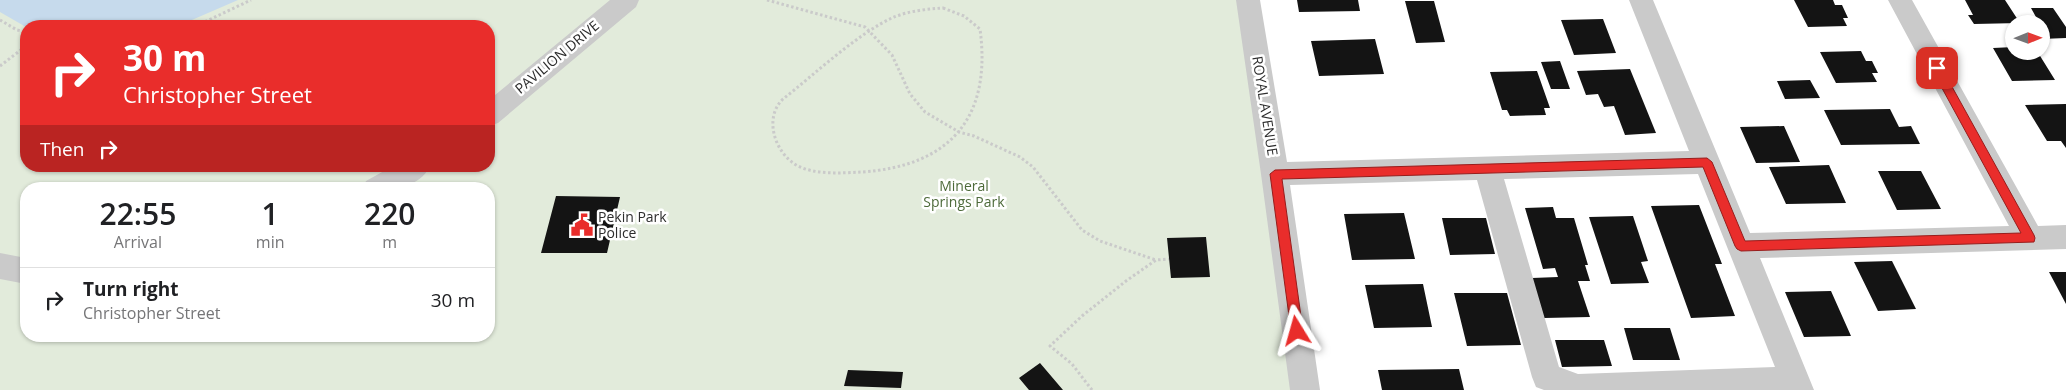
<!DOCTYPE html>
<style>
:root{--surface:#fff;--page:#f2f2f2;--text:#202124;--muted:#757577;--line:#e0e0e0}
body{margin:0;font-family:"Open Sans",sans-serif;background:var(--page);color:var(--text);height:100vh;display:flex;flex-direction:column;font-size:19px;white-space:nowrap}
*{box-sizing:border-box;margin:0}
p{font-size:16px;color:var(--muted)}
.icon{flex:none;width:28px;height:28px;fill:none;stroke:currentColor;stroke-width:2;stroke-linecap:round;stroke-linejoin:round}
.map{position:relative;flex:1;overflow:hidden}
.side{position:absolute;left:20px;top:182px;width:475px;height:160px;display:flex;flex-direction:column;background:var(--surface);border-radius:20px;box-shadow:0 1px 4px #0004}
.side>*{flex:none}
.banner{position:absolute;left:20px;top:20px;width:475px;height:152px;border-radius:20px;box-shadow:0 1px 4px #0004;background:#e92d2b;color:#fff;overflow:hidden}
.needle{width:32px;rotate:89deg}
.buttons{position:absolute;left:2005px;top:15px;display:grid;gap:10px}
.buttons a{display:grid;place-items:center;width:45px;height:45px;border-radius:50%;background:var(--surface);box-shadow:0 1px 4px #0004;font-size:25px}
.pin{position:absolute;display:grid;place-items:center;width:42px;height:42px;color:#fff;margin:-21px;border-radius:10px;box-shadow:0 2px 8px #0006}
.me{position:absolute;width:55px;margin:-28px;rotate:352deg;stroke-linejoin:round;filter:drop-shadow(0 0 4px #0008)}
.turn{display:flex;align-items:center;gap:18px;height:105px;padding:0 20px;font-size:22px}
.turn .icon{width:65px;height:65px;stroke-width:2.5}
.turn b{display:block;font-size:35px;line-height:42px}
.then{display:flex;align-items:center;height:48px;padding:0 20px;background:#0003;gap:10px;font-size:19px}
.eta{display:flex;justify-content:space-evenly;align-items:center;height:85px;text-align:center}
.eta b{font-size:30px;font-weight:600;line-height:35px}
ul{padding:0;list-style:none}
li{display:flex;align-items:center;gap:15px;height:65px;padding:0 20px;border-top:1px solid var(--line)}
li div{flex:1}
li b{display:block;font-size:19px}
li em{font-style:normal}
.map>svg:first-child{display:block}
</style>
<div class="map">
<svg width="2066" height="390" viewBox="0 0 2066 390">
<rect width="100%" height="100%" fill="#fff"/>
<path fill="#e2ebdb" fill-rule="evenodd" d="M 0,0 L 1248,0 L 1305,390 L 0,390 ZM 26,26 L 489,26 L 489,166 L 26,166 ZM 26,189 L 489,189 L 489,336 L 26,336 Z"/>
<path fill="#c6daec" d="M 0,0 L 238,0 L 178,26 L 26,27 L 0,12 Z"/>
<path fill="#141414" d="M 1297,0 L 1358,0 L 1360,11 L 1299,12 Z
M 1794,0 L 1833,0 L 1835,5 L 1842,5 L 1848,18 L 1843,18 L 1847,26 L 1808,27 Z
M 1965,0 L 2005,0 L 2020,23 L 1974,24 L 1968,15 L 1973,15 Z
M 1405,1 L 1434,1 L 1445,42 L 1416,43 Z
M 2031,8 L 2053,8 L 2066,27 L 2066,38 L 2041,39 L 2041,24 L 2032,24 L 2029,19 L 2037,19 Z
M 1603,19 L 1616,53 L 1574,55 L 1561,20 Z
M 1375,39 L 1384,74 L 1319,76 L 1311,41 Z
M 2014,47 L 2014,51 L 2037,51 L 2055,80 L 2012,81 L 1993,48 Z
M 1861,51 L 1866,61 L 1872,61 L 1878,73 L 1872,73 L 1877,82 L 1836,83 L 1820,52 Z
M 1560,61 L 1570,89 L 1551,89 L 1541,62 Z
M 1630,69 L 1656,133 L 1625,135 L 1614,106 L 1604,107 L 1598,94 L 1586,95 L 1577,71 Z
M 1537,71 L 1550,108 L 1544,108 L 1546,115 L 1510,116 L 1507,110 L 1502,110 L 1490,72 Z
M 1810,80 L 1820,98 L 1785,99 L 1777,81 Z
M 2066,104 L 2066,148 L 2061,141 L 2047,141 L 2025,105 Z
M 1890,109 L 1899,127 L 1911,126 L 1920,144 L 1841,145 L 1824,110 Z
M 1784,126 L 1800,162 L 1756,163 L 1740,127 Z
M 1829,165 L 1846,203 L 1786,204 L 1769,167 Z
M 1878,171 L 1921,171 L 1941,209 L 1897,210 Z
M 556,196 L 620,197 L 607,253 L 541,253 Z
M 1699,205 L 1722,264 L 1715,264 L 1735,316 L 1691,318 L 1651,206 Z
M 1553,207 L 1556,218 L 1574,218 L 1588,265 L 1585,265 L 1590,281 L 1578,281 L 1590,317 L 1544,318 L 1532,278 L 1558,277 L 1555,268 L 1543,269 L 1525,208 Z
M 1404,213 L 1415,259 L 1352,260 L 1344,214 Z
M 1633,216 L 1648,261 L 1641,262 L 1649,283 L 1611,284 L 1589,217 Z
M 1442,218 L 1486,218 L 1495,254 L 1450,255 Z
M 1206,237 L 1210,277 L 1171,278 L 1167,238 Z
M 1892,261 L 1916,309 L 1878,311 L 1854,262 Z
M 2049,272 L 2066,272 L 2066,304 Z
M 1423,284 L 1432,327 L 1374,328 L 1365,285 Z
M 1831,291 L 1851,336 L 1804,337 L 1785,292 Z
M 1454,293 L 1507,293 L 1521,345 L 1467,346 Z
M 1624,328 L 1670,328 L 1680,360 L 1633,360 Z
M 1555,340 L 1604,340 L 1612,366 L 1562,367 Z
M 1040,363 L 1063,390 L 1029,390 L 1019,378 Z
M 1459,369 L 1464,390 L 1382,390 L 1378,370 Z
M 848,370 L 903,372 L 901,388 L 844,386 Z"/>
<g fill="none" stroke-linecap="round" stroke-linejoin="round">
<path stroke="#cacaca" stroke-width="3" stroke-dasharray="2.5 2.5" stroke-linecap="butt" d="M 767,0 L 865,27 L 892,55 L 910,94 L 925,112 L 959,132 L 974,136 L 1020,157 L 1033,167 L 1082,230 L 1100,241 L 1156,260
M 943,8 L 964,16 L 980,29 C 992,118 950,166 862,172 C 842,173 816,175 798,166 C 775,154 763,118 783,99 C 815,74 858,33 894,17 C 909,11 927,9 943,8 Z
M 0,20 L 17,30 L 26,32
M 196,26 L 251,0
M 0,66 L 26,46
M 1092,390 L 1072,364 L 1050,346 L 1082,316 L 1126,281 L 1156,260 L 1169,259"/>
<path fill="#cacaca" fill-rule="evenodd" d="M 610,0 L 639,0 L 636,7 L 498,123 L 489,126 L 489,100 Z
M 1236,0 L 1260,0 L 1287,162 L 1689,151 L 1629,0 L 1653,0 L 1750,233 L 2009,226 L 1888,0 L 1912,0 L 2038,226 L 2066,225 L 2066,249 L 1760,258 L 1814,390 L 1544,390 L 1536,387 L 1532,377 L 1477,180 L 1290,185 L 1320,390 L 1290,390 L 1261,174 ZM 1698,174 L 1775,367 L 1578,374 L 1559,367 L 1504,179 Z
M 393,166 L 430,166 C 418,191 386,189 362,189 L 366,181 Z
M 0,253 L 26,258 L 26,284 L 0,279 Z"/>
</g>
<path fill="#e92d2b" stroke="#971d1c" d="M 1937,64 L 1940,65 L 2034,235 L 2035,238 L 2034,242 L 1741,251 L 1737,249 L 1735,246 L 1703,167 L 1282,179 L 1303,331 L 1301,335 L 1297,337 L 1293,335 L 1291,331 L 1270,174 L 1275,170 L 1707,158 L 1712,162 L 1745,241 L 2021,233 L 1931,68 Z"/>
<defs>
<symbol id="civic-bare" viewBox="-9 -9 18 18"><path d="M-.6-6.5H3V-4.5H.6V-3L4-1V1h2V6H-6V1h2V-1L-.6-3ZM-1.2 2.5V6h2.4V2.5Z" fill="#e92d2b" stroke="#fff" stroke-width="2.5" paint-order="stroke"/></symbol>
</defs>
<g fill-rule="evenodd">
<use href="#civic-bare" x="566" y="209" width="32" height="32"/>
</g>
<g text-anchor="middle" stroke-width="5" stroke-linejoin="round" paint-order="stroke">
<g font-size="14" fill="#2d2d2d" stroke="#fff">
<text transform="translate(557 57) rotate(-40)" y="5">PAVILION DRIVE</text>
<text transform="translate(1265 106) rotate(81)" y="5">ROYAL AVENUE</text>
</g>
<g font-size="14" fill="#4d6a3a" stroke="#fff">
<text x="964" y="191">Mineral<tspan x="964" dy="16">Springs Park</tspan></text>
</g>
<g font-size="14" fill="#2d2d2d" stroke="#fff" text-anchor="start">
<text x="598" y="222">Pekin Park<tspan x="598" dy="16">Police</tspan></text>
</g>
</g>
</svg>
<div class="buttons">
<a><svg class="needle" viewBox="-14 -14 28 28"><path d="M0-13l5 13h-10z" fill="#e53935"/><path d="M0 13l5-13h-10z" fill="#757577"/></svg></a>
</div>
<div class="pin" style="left:1937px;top:68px;background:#d93025"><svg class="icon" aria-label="arrive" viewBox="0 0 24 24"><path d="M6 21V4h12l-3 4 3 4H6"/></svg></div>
<svg class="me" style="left:1297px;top:331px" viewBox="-20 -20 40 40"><path d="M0-17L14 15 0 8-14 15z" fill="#e92d2b" stroke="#fff" stroke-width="4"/></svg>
<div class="banner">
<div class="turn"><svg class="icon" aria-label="right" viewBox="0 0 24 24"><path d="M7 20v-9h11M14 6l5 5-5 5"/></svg><div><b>30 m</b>Christopher Street</div></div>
<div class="then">Then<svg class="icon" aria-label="right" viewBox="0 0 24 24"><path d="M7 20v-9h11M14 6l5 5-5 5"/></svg></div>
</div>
<section class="side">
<div class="eta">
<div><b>22:55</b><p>Arrival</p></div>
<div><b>1</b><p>min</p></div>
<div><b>220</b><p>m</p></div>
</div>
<ul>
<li><svg class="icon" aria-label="right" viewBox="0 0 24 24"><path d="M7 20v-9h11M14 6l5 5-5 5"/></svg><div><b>Turn right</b><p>Christopher Street</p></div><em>30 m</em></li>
</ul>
</section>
</div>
